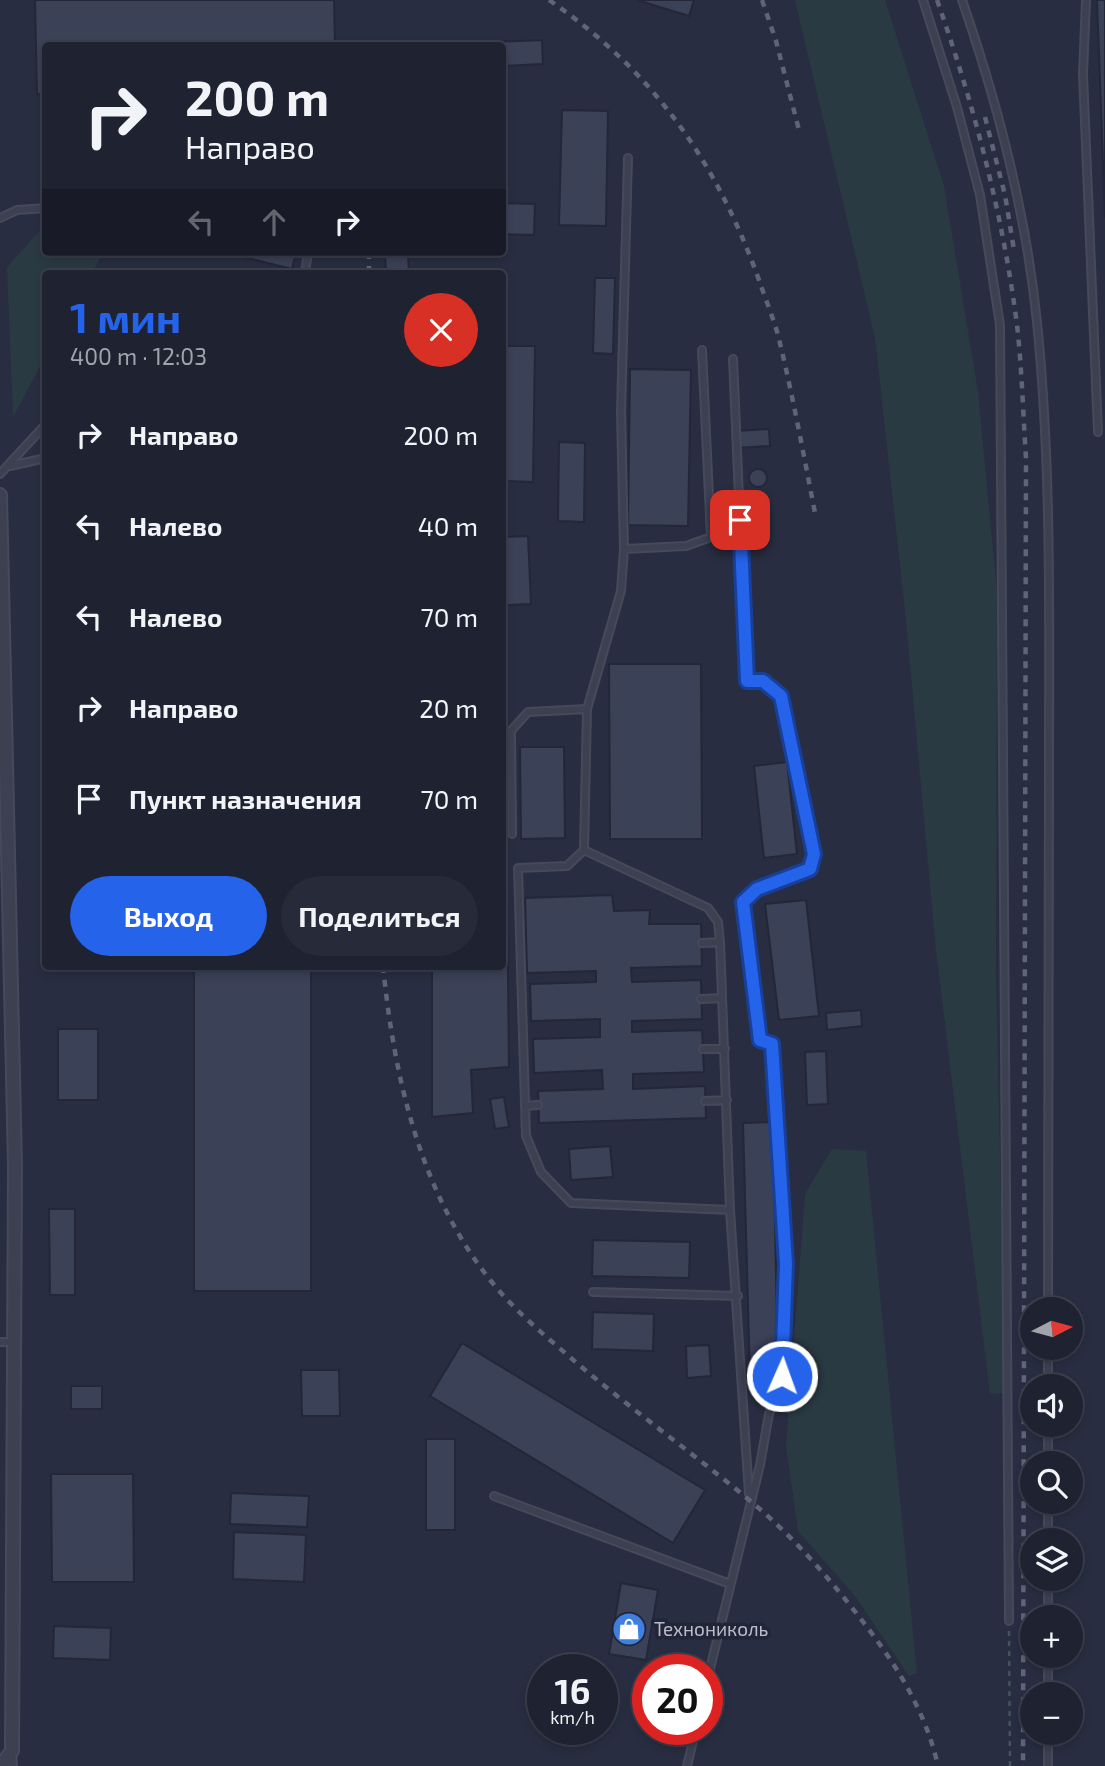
<!DOCTYPE html>
<html lang="ru">
<meta charset="utf-8">
<style>
:root{--surface:#1e2231;--page:#262a39;--text:#f1f3f6;--muted:#a1a4ab;--line:#3c3f4d;--accent:#2563eb}
body{margin:0;font-family:"Exo 2",sans-serif;background:var(--page);color:var(--text);height:100vh;display:flex;flex-direction:column;font-size:26px;white-space:nowrap}
*{box-sizing:border-box;margin:0}
p{font-size:23px;color:var(--muted)}
.icon{flex:none;width:38px;height:38px;fill:none;stroke:currentColor;stroke-width:2;stroke-linecap:round;stroke-linejoin:round}
.map{position:relative;flex:1;overflow:hidden}
.drawer{position:absolute;left:42px;top:270px;width:464px;height:700px;display:flex;flex-direction:column;background:var(--surface);border-radius:7px;box-shadow:0 4px 10px #0003,0 0 0 2px var(--line)}
.drawer>*{flex:none}
.guide{position:absolute;left:42px;top:42px;width:464px;height:214px;border-radius:7px;box-shadow:0 4px 10px #0003,0 0 0 2px var(--line);background:#1e2231;color:var(--text);overflow:hidden}
.needle{width:46px;rotate:84deg}
.buttons{position:absolute;left:1020px;top:1297px;display:grid;gap:14px}
.buttons a{display:grid;place-items:center;width:63px;height:63px;border-radius:50%;background:var(--surface);box-shadow:0 4px 10px #0003,0 0 0 2px var(--line);font-size:35px}
.speed{position:absolute;left:527px;top:1654px;display:flex;gap:14px;font-size:35px;font-weight:700;text-align:center}
.speed>*{display:grid;place-content:center;width:91px;height:91px;border-radius:50%;background:var(--surface);box-shadow:0 4px 10px #0003,0 0 0 2px var(--line);line-height:1}
.speed small{font-size:18px;font-weight:400}
.speed .limit{border:10px solid #d22;background:#fff;color:#111}
.pin{position:absolute;display:grid;place-items:center;width:60px;height:60px;color:#fff;margin:-30px;border-radius:14px;box-shadow:0 4px 10px #0006}
.me{position:absolute;width:77px;margin:-38px;rotate:2deg;stroke-linejoin:round;filter:drop-shadow(0 0 5px #0008)}
.turn{display:flex;align-items:center;gap:24px;height:147px;padding:0 28px;font-size:32px}
.turn .icon{width:91px;height:91px;stroke-width:2.5}
.turn b{display:block;font-size:49px;line-height:60px}
.lanes{display:flex;align-items:center;height:66px;padding:0 28px;background:#0003;justify-content:center;gap:35px;direction:ltr}
.lanes .off{opacity:.35}
.round{display:grid;place-items:center;flex:none;width:74px;height:74px;border-radius:37px;background:var(--page)}
.head{display:flex;align-items:center;justify-content:space-between;height:119px;padding:0 28px}
h1{font-size:42px;font-weight:700;line-height:52px;color:var(--accent)}
.button{display:flex;gap:14px;margin-top:auto;padding:14px 28px}
.button a{flex:1;height:80px;border-radius:42px;background:var(--accent);color:#fff;font-size:28px;font-weight:700;line-height:80px;text-align:center}
.button a+a{background:var(--page);color:var(--text)}
ul{padding:0;list-style:none}
li{display:flex;align-items:center;gap:21px;height:91px;padding:0 28px}
li div{flex:1}
li b{display:block;font-size:26px}
li em{font-style:normal}
.map>svg:first-child{display:block}
</style>
<div class="map">
<svg width="1105" height="1766" viewBox="0 0 1105 1766">
<rect width="100%" height="100%" fill="#282d41"/>
<path fill="#2a3a42" d="M 795,0 L 885,0 L 944,186 L 978,392 L 997,592 L 996,968 L 1005,1393 L 990,1394 L 936,950 L 906,620 L 875,338 Z
M 44,226 L 46,252 L 103,252 L 92,273 L 46,273 L 45,357 L 13,417 L 7,267 Z
M 832,1149 L 866,1151 L 917,1673 L 909,1676 L 855,1596 L 798,1531 L 786,1446 L 805,1194 Z"/>
<path fill="#3b4157" stroke="#232739" stroke-width="2" d="M 35,0 L 334,0 L 335,46 L 46,46 L 46,94 L 37,94 Z
M 637,0 L 694,0 L 689,16 Z
M 1097,0 L 1105,0 L 1105,218 Z
M 542,40 L 543,64 L 502,66 L 502,46 L 396,46 Z
M 562,110 L 608,111 L 606,226 L 559,225 Z
M 502,203 L 535,204 L 534,235 L 502,234 Z
M 223,252 L 296,252 L 292,269 Z
M 385,252 L 408,252 L 409,273 L 386,273 Z
M 595,278 L 615,278 L 613,354 L 593,353 Z
M 507,346 L 535,346 L 533,482 L 505,481 Z
M 630,369 L 691,370 L 688,526 L 628,525 Z
M 769,429 L 770,446 L 738,448 L 737,431 Z
M 559,442 L 585,443 L 584,522 L 558,521 Z
M749 478a9 9 0 1 1 18 0a9 9 0 1 1-18 0Z
M751 507a9 9 0 1 1 18 0a9 9 0 1 1-18 0Z
M 528,536 L 531,604 L 505,605 L 502,537 Z
M 609,664 L 701,664 L 702,839 L 610,839 Z
M 520,747 L 564,747 L 565,838 L 521,839 Z
M 787,762 L 797,854 L 764,858 L 754,766 Z
M 502,883 L 507,883 L 509,1067 L 471,1070 L 473,1113 L 432,1117 L 432,966 L 502,966 Z
M 612,895 L 614,911 L 650,910 L 649,924 L 701,924 L 702,966 L 631,968 L 632,982 L 701,980 L 702,1019 L 632,1021 L 632,1032 L 702,1030 L 704,1072 L 633,1074 L 633,1089 L 705,1086 L 706,1118 L 539,1123 L 538,1091 L 603,1089 L 602,1070 L 534,1073 L 533,1039 L 600,1037 L 600,1019 L 531,1021 L 530,984 L 596,982 L 596,971 L 527,973 L 525,898 Z
M 806,900 L 819,1016 L 779,1020 L 765,904 Z
M 194,967 L 311,967 L 311,1291 L 194,1291 Z
M 861,1010 L 862,1026 L 827,1030 L 826,1013 Z
M 58,1029 L 98,1029 L 98,1100 L 58,1100 Z
M 826,1051 L 828,1104 L 807,1105 L 805,1052 Z
M 504,1097 L 509,1127 L 495,1129 L 490,1099 Z
M 773,1122 L 778,1376 L 750,1378 L 743,1123 Z
M 610,1146 L 613,1177 L 571,1180 L 569,1149 Z
M 49,1209 L 75,1209 L 75,1295 L 50,1295 Z
M 593,1240 L 690,1242 L 689,1278 L 592,1276 Z
M 593,1312 L 654,1314 L 653,1351 L 592,1349 Z
M 462,1343 L 705,1490 L 673,1543 L 430,1396 Z
M 709,1345 L 711,1376 L 687,1378 L 686,1346 Z
M 301,1370 L 339,1370 L 340,1416 L 302,1416 Z
M 71,1386 L 102,1386 L 102,1409 L 71,1409 Z
M 426,1439 L 455,1439 L 455,1530 L 426,1530 Z
M 51,1474 L 133,1474 L 134,1582 L 52,1582 Z
M 231,1493 L 309,1496 L 307,1527 L 230,1524 Z
M 234,1532 L 306,1535 L 304,1582 L 233,1579 Z
M 621,1583 L 658,1590 L 646,1660 L 609,1654 Z
M 54,1626 L 111,1628 L 110,1660 L 53,1658 Z"/>
<g fill="none" stroke-linecap="round" stroke-linejoin="round">
<defs>
<path id="service" d="M 923,0 L 957,107 L 980,195 L 1000,325 L 1009,1621
M 962,0 C 998,104 1026,213 1037,322 C 1052,471 1049,622 1049,772 C 1049,951 1049,1130 1048,1309
M 1086,0 L 1083,74 L 1098,432
M 0,218 L 17,210 L 46,208
M 305,273 L 308,252
M 10,466 L 46,458
M 0,474 L 46,424
M 624,549 L 686,546 L 711,537 L 702,350
M 587,709 L 621,591 L 624,549 L 621,411 L 628,158
M 512,834 L 511,731 L 528,712 L 587,709 L 584,850 L 567,866 L 518,868 L 526,1136 L 541,1172 L 571,1203 L 730,1210 L 749,1494
M 584,850 L 708,908 L 718,922 L 720,942 L 730,1210
M 702,943 L 720,942
M 701,999 L 722,998
M 703,1049 L 725,1049
M 705,1101 L 727,1100
M 525,1106 L 538,1105
M 593,1292 L 738,1296
M 0,1342 L 14,1342
M 1048,1386 L 1048,1348
M 1048,1463 L 1048,1424
M 494,1496 L 730,1584
M 1048,1540 L 1048,1502
M 1048,1617 L 1048,1578
M 707,1681 L 760,1465 L 769,1414 L 782,1376 L 786,1263 L 772,1044 L 760,1040 L 743,902 L 757,889 L 810,869 L 814,854 L 781,696 L 763,681 L 747,681 L 733,359
M 1048,1694 L 1048,1656
M 12,1753 L 13,1766
M 687,1766 L 696,1729
M 1048,1766 L 1048,1732"/>
<path id="minor" d="M 0,495 L 15,1166 L 12,1751 L 1,1766"/>
</defs>
<use href="#service" stroke="#46495b" stroke-width="10"/>
<use href="#minor" stroke="#46495b" stroke-width="16"/>
<path stroke="#44535a" stroke-width="2.5" stroke-dasharray="5 5" stroke-linecap="butt" d="M 1009,1631 L 1010,1766"/>
<use href="#service" stroke="#3c4051" stroke-width="6"/>
<use href="#minor" stroke="#3c4051" stroke-width="12"/>
<path stroke="#5f6478" stroke-width="4.5" stroke-dasharray="7 7" stroke-linecap="butt" d="M 549,0 C 654,72 716,161 759,280 C 765,298 773,317 778,335 C 793,396 804,457 816,518
M 762,0 L 776,41 L 799,130
M 937,0 C 974,105 1003,215 1017,325 C 1022,369 1023,414 1026,458 L 1023,1766
M 985,117 L 1005,195 L 1014,250
M 369,252 L 369,273
M 383,966 C 394,1076 420,1193 491,1281 C 514,1310 543,1334 571,1358 C 628,1407 690,1451 748,1499 C 793,1536 832,1581 867,1627 C 899,1669 926,1713 938,1766"/>
</g>
<g fill="none" stroke-linecap="round" stroke-linejoin="round">
<defs>
<path id="route" d="M 740,520 L 747,681 L 763,681 L 781,696 L 814,854 L 810,869 L 757,889 L 743,902 L 760,1040 L 772,1044 L 786,1264 L 782,1376"/>
</defs>
<use href="#route" stroke="#184099" stroke-width="18"/>
<use href="#route" stroke="#2563eb" stroke-width="12"/>
</g>
<defs>
<symbol id="shop-disc" viewBox="-11 -11 22 22"><circle r="9.5" fill="#3f7fe0" stroke="#212537"/><path d="M-5-2.5h2.3a2.7 3.5 0 0 1 5.4 0H5L5.5 6h-11ZM-1.5-2.5h3a1.5 2.3 0 0 0-3 0Z" fill="#fff"/></symbol>
</defs>
<g fill-rule="evenodd">
<use href="#shop-disc" x="610" y="1610" width="38" height="38"/>
</g>
<g text-anchor="middle" stroke-width="7" stroke-linejoin="round" paint-order="stroke">
<g font-size="19" fill="#babccb" stroke="#212537" text-anchor="start">
<text x="654" y="1636">Технониколь</text>
</g>
</g>
</svg>
<div class="buttons">
<a><svg class="needle" viewBox="-14 -14 28 28"><path d="M0-13l5 13h-10z" fill="#e53935"/><path d="M0 13l5-13h-10z" fill="#a1a4ab"/></svg></a>
<a><svg class="icon" aria-label="sound" viewBox="0 0 24 24"><path d="M4 9h4l5-4v14l-5-4H4zM17 9q2 3 0 6"/></svg></a>
<a><svg class="icon" aria-label="search" viewBox="0 0 24 24"><circle cx="10" cy="10" r="6"/><path d="M15 15l6 6"/></svg></a>
<a><svg class="icon" aria-label="layers" viewBox="0 0 24 24"><path d="M12 4l9 5-9 5-9-5zM3 14l9 5 9-5"/></svg></a>
<a>+</a>
<a>−</a>
</div>
<div class="speed"><div>16<small>km/h</small></div><div class="limit">20</div></div>
<div class="pin" style="left:740px;top:520px;background:#d93025"><svg class="icon" aria-label="arrive" viewBox="0 0 24 24"><path d="M6 21V4h12l-3 4 3 4H6"/></svg></div>
<svg class="me" style="left:782px;top:1376px" viewBox="-20 -20 40 40"><circle r="17" fill="#2563eb" stroke="#fff" stroke-width="3"/><path d="M0-11L8 9 0 5-8 9z" fill="#fff"/></svg>
<div class="guide">
<div class="turn"><svg class="icon" aria-label="right" viewBox="0 0 24 24"><path d="M7 20v-9h11M14 6l5 5-5 5"/></svg><div><b>200 m</b>Направо</div></div>
<div class="lanes"><svg class="icon off" aria-label="left" viewBox="0 0 24 24"><path d="M17 20v-9H6M10 6l-5 5 5 5"/></svg><svg class="icon off" aria-label="ahead" viewBox="0 0 24 24"><path d="M12 20V5M6 11l6-6 6 6"/></svg><svg class="icon" aria-label="right" viewBox="0 0 24 24"><path d="M7 20v-9h11M14 6l5 5-5 5"/></svg></div>
</div>
<section class="drawer">
<div class="head"><div><h1>1 мин</h1><p>400 m · 12:03</p></div><a class="round" style="background:#d93025;color:#fff"><svg class="icon" aria-label="close" viewBox="0 0 24 24"><path d="M6 6l12 12M18 6L6 18"/></svg></a></div>
<ul>
<li><svg class="icon" aria-label="right" viewBox="0 0 24 24"><path d="M7 20v-9h11M14 6l5 5-5 5"/></svg><div><b>Направо</b></div><em>200 m</em></li>
<li><svg class="icon" aria-label="left" viewBox="0 0 24 24"><path d="M17 20v-9H6M10 6l-5 5 5 5"/></svg><div><b>Налево</b></div><em>40 m</em></li>
<li><svg class="icon" aria-label="left" viewBox="0 0 24 24"><path d="M17 20v-9H6M10 6l-5 5 5 5"/></svg><div><b>Налево</b></div><em>70 m</em></li>
<li><svg class="icon" aria-label="right" viewBox="0 0 24 24"><path d="M7 20v-9h11M14 6l5 5-5 5"/></svg><div><b>Направо</b></div><em>20 m</em></li>
<li><svg class="icon" aria-label="arrive" viewBox="0 0 24 24"><path d="M6 21V4h12l-3 4 3 4H6"/></svg><div><b>Пункт назначения</b></div><em>70 m</em></li>
</ul>
<div class="button"><a>Выход</a><a>Поделиться</a></div>
</section>
</div>
